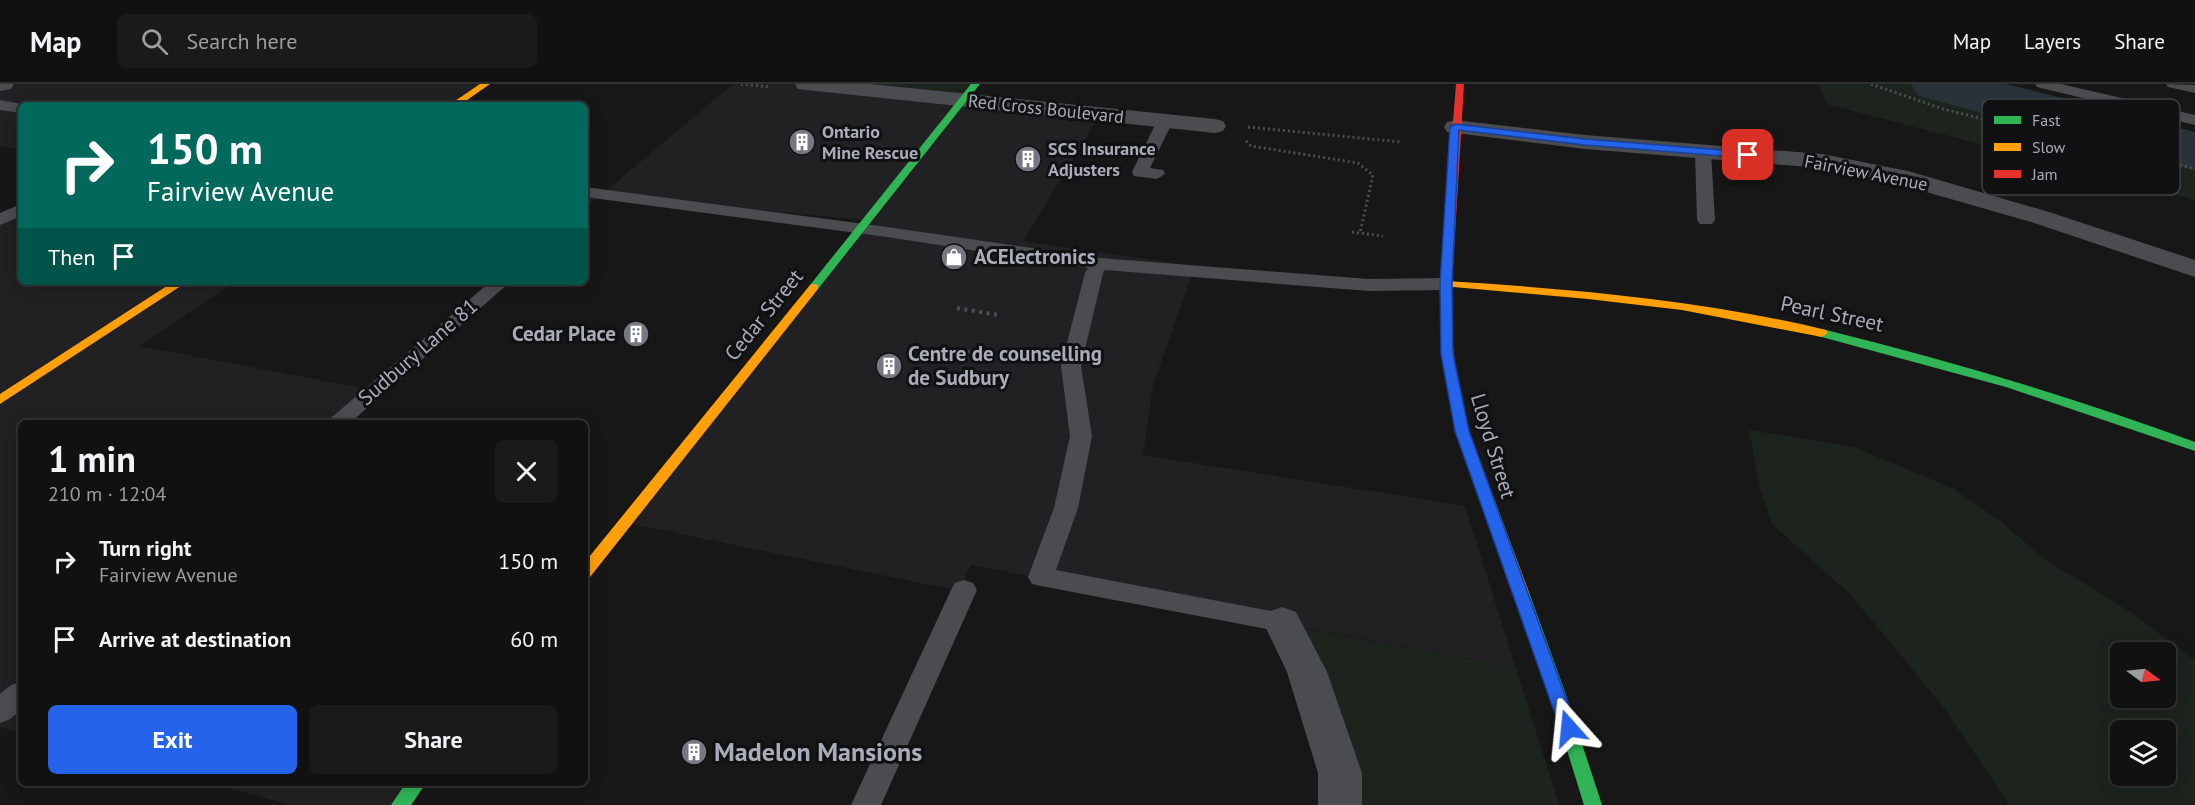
<!DOCTYPE html>
<meta charset="utf-8">
<style>
:root{--surface:#111;--page:#1a1a1a;--text:#f1f3f6;--muted:#9c9d9f;--line:#303131;--accent:#2563eb}
body{margin:0;font-family:"PT Sans",sans-serif;background:var(--page);color:var(--text);height:100vh;display:flex;flex-direction:column;font-size:22px;white-space:nowrap}
*{box-sizing:border-box;margin:0}
p{font-size:20px;color:var(--muted)}
.icon{flex:none;width:33px;height:33px;fill:none;stroke:currentColor;stroke-width:2;stroke-linecap:round;stroke-linejoin:round}
.map{position:relative;flex:1;overflow:hidden}
.side{position:absolute;left:18px;top:336px;width:570px;height:366px;display:flex;flex-direction:column;background:var(--surface);border-radius:9px;box-shadow:0 3px 15px #0003,0 0 0 2px var(--line)}
.side>*{flex:none}
.banner{position:absolute;left:18px;top:18px;width:570px;height:183px;border-radius:9px;box-shadow:0 3px 15px #0003,0 0 0 2px var(--line);background:#00695c;color:#fff;overflow:hidden}
.needle{width:39px;rotate:105deg}
.tools{position:absolute;left:2110px;top:558px;display:grid;gap:12px}
.tools a{display:grid;place-items:center;width:66px;height:66px;border-radius:9px;background:var(--surface);box-shadow:0 3px 15px #0003,0 0 0 2px var(--line);font-size:30px}
.pin{position:absolute;display:grid;place-items:center;width:51px;height:51px;color:#fff;margin:-26px;border-radius:12px;box-shadow:0 3px 9px #0006}
.me{position:absolute;width:66px;margin:-33px;rotate:342deg;stroke-linejoin:round;filter:drop-shadow(0 0 4px #0008)}
.turn{display:flex;align-items:center;gap:21px;height:126px;padding:0 30px;font-size:27px}
.turn .icon{width:78px;height:78px;stroke-width:2.5}
.turn b{display:block;font-size:42px;line-height:51px}
.then{display:flex;align-items:center;height:57px;padding:0 30px;background:#0003;gap:12px;font-size:22px}
.round{display:grid;place-items:center;flex:none;width:63px;height:63px;border-radius:9px;background:var(--page)}
.headline{display:flex;align-items:center;justify-content:space-between;height:102px;padding:0 30px}
h1{font-size:36px;font-weight:700;line-height:45px}
.primary-button{display:flex;gap:12px;margin-top:auto;padding:12px 30px}
.primary-button a{flex:1;height:69px;border-radius:9px;background:var(--accent);color:#fff;font-size:24px;font-weight:700;line-height:69px;text-align:center}
.primary-button a+a{background:var(--page);color:var(--text)}
ul{padding:0;list-style:none}
li{display:flex;align-items:center;gap:18px;height:78px;padding:0 30px}
li div{flex:1}
li b{display:block;font-size:22px}
li em{font-style:normal}
header{display:flex;align-items:center;gap:36px;box-sizing:border-box;height:84px;padding:0 30px;background:var(--surface);border-bottom:2px solid var(--line)}
header strong{font-size:28px}
nav{display:flex;gap:33px;margin-inline-start:auto;font-size:21px}
.search{width:420px;height:54px;background:var(--page);display:flex;align-items:center;gap:15px;box-sizing:border-box;padding:0 21px;border-radius:9px;color:var(--muted);font-size:22px}
.map>svg:first-child{display:block}
</style>
<header>
<strong>Map</strong>
<div class="search"><svg class="icon" aria-label="search" viewBox="0 0 24 24"><circle cx="10" cy="10" r="6"/><path d="M15 15l6 6"/></svg>Search here</div>
<nav><a>Map</a><a>Layers</a><a>Share</a></nav>
</header>
<div class="map">
<svg width="2195" height="721" viewBox="0 0 2195 721">
<rect width="100%" height="100%" fill="#171717"/>
<path fill="#212123" d="M 0,0 L 483,0 L 451,21 L 21,21 L 21,65 L 0,62 Z
M 733,0 L 840,0 L 1101,29 L 1023,157 L 1195,182 L 1153,301 L 1143,371 L 1465,422 L 1516,584 L 971,481 L 959,507 L 622,438 L 864,136 L 601,111 L 585,124 L 585,107 L 601,111 Z
M 21,126 L 21,198 L 234,198 L 140,262 L 373,306 L 334,339 L 21,339 L 21,649 L 0,643 L 0,137 Z
M 209,699 L 413,699 L 396,721 L 291,721 Z"/>
<path fill="#1d241e" fill-rule="evenodd" d="M 840,0 L 974,0 L 962,14 Z
M 1819,0 L 1966,0 L 2195,56 L 2195,116 L 1826,20 Z
M 1749,346 L 1854,363 L 1954,405 L 2000,437 L 2047,477 L 2131,528 L 2195,577 L 2195,721 L 2010,721 L 1941,620 L 1851,511 L 1772,440 L 1761,408 ZM 2121,568 L 2166,568 L 2166,614 L 2121,614 ZM 2121,646 L 2166,646 L 2166,692 L 2121,692 Z
M 1280,540 L 1516,584 L 1559,721 L 1335,721 Z"/>
<g fill="none" stroke-linecap="round" stroke-linejoin="round">
<path fill="#2a3239" fill-rule="evenodd" d="M 1911,0 L 2006,0 L 2195,48 L 2195,86 L 1919,12 Z"/>
<path stroke="#4d4e52" stroke-width="3" stroke-dasharray="2 3" stroke-linecap="butt" d="M 741,0 L 770,3
M 1871,0 L 1943,25 L 2039,49 L 2110,62 L 2195,85
M 1248,43 L 1401,58
M 1246,57 L 1251,62 L 1358,79 L 1373,91 L 1360,149
M 1352,148 L 1383,152"/>
<path stroke="#4d4e52" stroke-width="4" stroke-dasharray="3 4.5" stroke-linecap="butt" d="M 957,224 L 998,231
M 952,270 L 983,266"/>
<path fill="#4b4c50" fill-rule="evenodd" d="M 2035,0 L 2061,0 L 2195,31 L 2195,41 L 2037,3 Z
M 2166,0 L 2195,1 L 2195,9 L 2168,3 Z
M 0,16 L 27,21 L 21,21 L 21,29 L 0,26 Z
M 1165,32 L 1173,37 L 1150,84 L 1163,86 L 1165,90 L 1157,95 L 1134,92 L 1132,88 L 1157,37 Z
M 1703,63 L 1711,68 L 1715,136 L 1712,140 L 1700,140 L 1697,136 L 1695,68 Z
M 585,103 L 887,143 L 1100,174 L 1369,195 L 1446,194 L 1453,196 L 1456,200 L 1453,204 L 1446,206 L 1369,207 L 1105,186 L 1103,189 L 1081,282 L 1092,352 L 1078,424 L 1056,486 L 1291,531 L 1295,538 L 1291,545 L 1282,548 L 1041,502 L 1032,500 L 1028,493 L 1054,424 L 1070,352 L 1061,282 L 1085,189 L 1088,184 L 887,153 L 585,113 Z
M 21,120 L 21,132 L 0,141 L 0,129 Z
M 490,198 L 510,198 L 350,339 L 325,339 Z
M 964,496 L 973,499 L 977,506 L 881,721 L 851,721 L 951,506 L 955,499 Z
M 21,598 L 21,626 L 10,635 L 0,639 L 0,610 L 11,601 Z"/>
<path fill="#4b4c50" fill-rule="evenodd" d="M 0,0 L 14,0 L 11,5 L 0,7 Z
M 795,0 L 870,0 L 1215,35 L 1223,37 L 1226,42 L 1223,47 L 1215,49 L 806,6 L 798,5 Z
M 1455,36 L 1585,51 L 1822,70 L 1908,87 L 2049,128 L 2195,176 L 2195,193 L 2031,138 L 1895,99 L 1822,84 L 1585,65 L 1447,48 L 1444,43 L 1447,38 Z
M 1282,523 L 1296,528 L 1327,588 L 1362,689 L 1362,721 L 1318,721 L 1318,689 L 1287,588 L 1263,538 L 1268,528 Z"/>
<path fill="#30b455" fill-rule="evenodd" d="M 971,0 L 980,0 L 818,205 L 810,205 L 810,201 Z
M 1822,245 C 1948,276 2073,313 2195,358 L 2195,367 L 2006,303 L 1818,252 L 1816,249 Z
M 1522,505 L 1527,507 L 1530,511 L 1564,605 L 1602,721 L 1584,721 L 1548,605 L 1514,511 L 1517,507 Z
M 406,699 L 426,699 L 411,721 L 391,721 Z"/>
<path fill="#ff9f0a" fill-rule="evenodd" d="M 480,0 L 490,0 L 460,21 L 449,21 Z
M 1446,197 C 1574,205 1702,216 1826,246 L 1828,249 L 1822,253 L 1682,226 L 1588,215 L 1442,202 L 1440,200 Z
M 173,198 L 187,198 L 0,320 L 0,310 Z
M 814,200 L 818,201 L 818,205 L 590,493 L 585,495 L 585,478 L 810,201 Z
M 1450,282 L 1456,286 L 1469,347 L 1530,511 L 1527,515 L 1522,517 L 1517,515 L 1514,511 L 1455,347 L 1444,286 Z"/>
<path fill="#e5322d" fill-rule="evenodd" d="M 1456,0 L 1464,0 L 1452,202 L 1452,253 L 1456,286 L 1450,290 L 1444,286 L 1440,253 L 1440,202 Z"/>
</g>
<path fill="#2563eb" stroke="#184099" stroke-width="1.5" d="M 1455,40 L 1585,55 L 1748,68 L 1753,71 L 1748,74 L 1585,61 L 1459,46 L 1452,200 L 1453,270 L 1469,347 L 1577,644 L 1575,649 L 1569,651 L 1563,649 L 1560,644 L 1455,347 L 1441,270 L 1440,200 L 1450,43 Z"/>
<defs>
<symbol id="building-disc" viewBox="-11 -11 22 22"><circle r="9.5" fill="#757880" stroke="#111113"/><path d="M-4-6H4V6H1V3H-1V6H-4ZM-2.5-4.3h1.7v1.8h-1.7ZM.8-4.3h1.7v1.8H.8ZM-2.5-1h1.7V.8h-1.7ZM.8-1h1.7V.8H.8Z" fill="#fff"/></symbol>
<symbol id="shop-disc" viewBox="-11 -11 22 22"><circle r="9.5" fill="#757880" stroke="#111113"/><path d="M-5-2.5h2.3a2.7 3.5 0 0 1 5.4 0H5L5.5 6h-11ZM-1.5-2.5h3a1.5 2.3 0 0 0-3 0Z" fill="#fff"/></symbol>
</defs>
<g fill-rule="evenodd">
<use href="#building-disc" x="787" y="43" width="30" height="30"/>
<use href="#building-disc" x="1013" y="60" width="30" height="30"/>
<use href="#shop-disc" x="939" y="158" width="30" height="30"/>
<use href="#building-disc" x="621" y="235" width="30" height="30"/>
<use href="#building-disc" x="874" y="267" width="30" height="30"/>
<use href="#building-disc" x="679" y="653" width="30" height="30"/>
</g>
<g text-anchor="middle" stroke-width="6" stroke-linejoin="round" paint-order="stroke">
<g font-size="18" fill="#a8adb8" stroke="#111113">
<text transform="translate(1046 25) rotate(6)" y="6">Red Cross Boulevard</text>
<text transform="translate(1866 89) rotate(11)" y="6">Fairview Avenue</text>
</g>
<g font-size="18" font-weight="bold" fill="#a8adb8" stroke="#111113" text-anchor="start">
<text x="822" y="54">Ontario<tspan x="822" dy="21">Mine Rescue</tspan></text>
<text x="1048" y="71">SCS Insurance<tspan x="1048" dy="21">Adjusters</tspan></text>
</g>
<g font-size="21" font-weight="bold" fill="#a8adb8" stroke="#111113" text-anchor="start">
<text x="974" y="180">ACElectronics</text>
<text x="616" y="257" text-anchor="end">Cedar Place</text>
<text x="908" y="277">Centre de counselling<tspan x="908" dy="24">de Sudbury</tspan></text>
</g>
<g font-size="21" fill="#a8adb8" stroke="#111113">
<text transform="translate(1832 230) rotate(12)" y="7">Pearl Street</text>
<text transform="translate(764 231) rotate(-51)" y="7">Cedar Street</text>
<text transform="translate(418 268) rotate(-41)" y="7">Sudbury Lane 81</text>
<text transform="translate(1493 362) rotate(73)" y="7">Lloyd Street</text>
</g>
<g font-size="26" font-weight="bold" fill="#a8adb8" stroke="#111113" text-anchor="start">
<text x="714" y="677">Madelon Mansions</text>
</g>
</g>
<rect x="1982" y="15" width="198" height="96" rx="9" fill="#111113" stroke="#3e4045" stroke-width="1.5"/>
<rect x="1994" y="32" width="27" height="8" fill="#30b455"/>
<rect x="1994" y="59" width="27" height="8" fill="#ff9f0a"/>
<rect x="1994" y="86" width="27" height="8" fill="#e5322d"/>
<g font-size="16" fill="#a8adb8">
<text x="2032" y="42">Fast</text>
<text x="2032" y="69">Slow</text>
<text x="2032" y="96">Jam</text>
</g>
</svg>
<div class="tools">
<a><svg class="needle" viewBox="-14 -14 28 28"><path d="M0-13l5 13h-10z" fill="#e53935"/><path d="M0 13l5-13h-10z" fill="#9c9d9f"/></svg></a>
<a><svg class="icon" aria-label="layers" viewBox="0 0 24 24"><path d="M12 4l9 5-9 5-9-5zM3 14l9 5 9-5"/></svg></a>
</div>
<div class="pin" style="left:1748px;top:71px;background:#d93025"><svg class="icon" aria-label="arrive" viewBox="0 0 24 24"><path d="M6 21V4h12l-3 4 3 4H6"/></svg></div>
<svg class="me" style="left:1569px;top:644px" viewBox="-20 -20 40 40"><path d="M0-17L14 15 0 8-14 15z" fill="#2563eb" stroke="#fff" stroke-width="4"/></svg>
<div class="banner">
<div class="turn"><svg class="icon" aria-label="right" viewBox="0 0 24 24"><path d="M7 20v-9h11M14 6l5 5-5 5"/></svg><div><b>150 m</b>Fairview Avenue</div></div>
<div class="then">Then<svg class="icon" aria-label="arrive" viewBox="0 0 24 24"><path d="M6 21V4h12l-3 4 3 4H6"/></svg></div>
</div>
<section class="side">
<div class="headline"><div><h1>1 min</h1><p>210 m · 12:04</p></div><a class="round"><svg class="icon" aria-label="close" viewBox="0 0 24 24"><path d="M6 6l12 12M18 6L6 18"/></svg></a></div>
<ul>
<li><svg class="icon" aria-label="right" viewBox="0 0 24 24"><path d="M7 20v-9h11M14 6l5 5-5 5"/></svg><div><b>Turn right</b><p>Fairview Avenue</p></div><em>150 m</em></li>
<li><svg class="icon" aria-label="arrive" viewBox="0 0 24 24"><path d="M6 21V4h12l-3 4 3 4H6"/></svg><div><b>Arrive at destination</b></div><em>60 m</em></li>
</ul>
<div class="primary-button"><a>Exit</a><a>Share</a></div>
</section>
</div>
